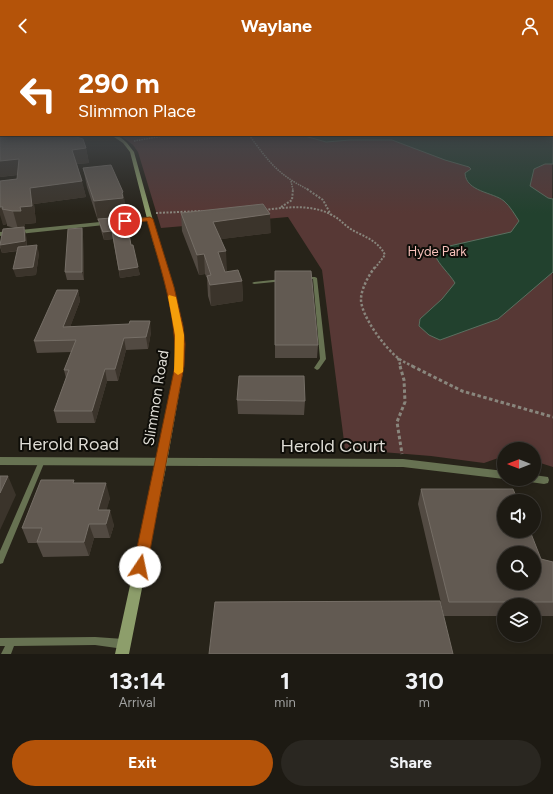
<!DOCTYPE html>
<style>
:root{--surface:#1d1a13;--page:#2a2721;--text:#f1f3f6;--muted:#a0a1a0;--line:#3b3833;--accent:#b45309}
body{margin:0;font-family:Figtree,sans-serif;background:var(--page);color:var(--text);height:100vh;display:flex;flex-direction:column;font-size:15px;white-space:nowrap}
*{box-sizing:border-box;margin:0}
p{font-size:13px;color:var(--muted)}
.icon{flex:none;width:22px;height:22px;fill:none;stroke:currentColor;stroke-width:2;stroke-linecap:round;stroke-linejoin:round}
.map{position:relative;height:602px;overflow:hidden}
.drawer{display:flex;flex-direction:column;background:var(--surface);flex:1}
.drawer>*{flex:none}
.top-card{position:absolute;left:0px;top:0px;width:553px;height:84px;box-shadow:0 2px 10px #0003,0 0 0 1px var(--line);background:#b45309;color:#fff;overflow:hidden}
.needle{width:26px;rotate:270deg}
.controls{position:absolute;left:497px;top:390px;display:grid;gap:8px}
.controls a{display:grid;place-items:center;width:44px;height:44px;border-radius:50%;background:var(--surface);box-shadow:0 2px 10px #0003,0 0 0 1px var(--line);font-size:20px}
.pin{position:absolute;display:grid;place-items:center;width:34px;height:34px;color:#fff;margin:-17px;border:2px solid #fff;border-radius:50%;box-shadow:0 1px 4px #0007}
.me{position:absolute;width:44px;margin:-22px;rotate:11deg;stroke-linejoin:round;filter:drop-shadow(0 0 3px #0008)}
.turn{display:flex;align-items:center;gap:14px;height:84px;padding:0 12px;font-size:18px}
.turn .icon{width:52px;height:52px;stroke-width:2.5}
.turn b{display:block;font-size:28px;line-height:34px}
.eta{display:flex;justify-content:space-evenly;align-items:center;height:68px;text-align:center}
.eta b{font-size:24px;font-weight:700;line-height:28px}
.action{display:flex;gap:8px;margin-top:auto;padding:8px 12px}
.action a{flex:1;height:46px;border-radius:24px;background:var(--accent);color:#fff;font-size:16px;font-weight:700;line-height:46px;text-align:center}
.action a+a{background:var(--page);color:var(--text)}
header{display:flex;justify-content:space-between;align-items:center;height:52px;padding:0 12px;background:var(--accent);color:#fff;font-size:18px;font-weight:700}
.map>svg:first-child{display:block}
</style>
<header><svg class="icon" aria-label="back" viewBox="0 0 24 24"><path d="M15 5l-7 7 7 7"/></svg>Waylane<svg class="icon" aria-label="person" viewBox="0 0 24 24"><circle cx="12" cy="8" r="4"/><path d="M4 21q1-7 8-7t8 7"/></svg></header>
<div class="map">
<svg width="553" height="602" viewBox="0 0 553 602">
<rect width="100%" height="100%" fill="#272319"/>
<path fill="#573835" d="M 552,76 L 553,415 L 534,409 L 534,397 L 504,397 L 504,404 L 484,411 L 431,404 L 345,397 L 322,218 L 288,165 L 161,176 L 138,100 L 133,93 L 120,83 L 552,83 Z"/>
<path fill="#22412e" stroke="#5a7060" d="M 301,83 L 541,83 L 553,85 L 553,112 L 545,112 L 534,117 L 530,134 L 548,146 L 553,147 L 553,220 L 498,267 L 440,288 L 429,283 L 419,274 L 420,267 L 442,247 L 455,231 C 449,221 439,213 435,203 L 438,199 L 445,195 L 511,180 L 519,169 C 515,163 510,154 504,149 C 493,140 466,140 465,121 L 471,117 L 469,115 L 445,108 L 392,88 L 350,88 L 326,90 Z"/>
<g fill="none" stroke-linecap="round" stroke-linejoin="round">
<path stroke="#89867d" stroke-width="1.5" stroke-dasharray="1.5 1" stroke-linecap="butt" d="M 249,83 C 270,111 277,122 309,138
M 134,89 L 169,83
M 291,129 L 293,138"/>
<path stroke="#89867d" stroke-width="2" stroke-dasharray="2 1.5" stroke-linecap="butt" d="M 307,137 L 323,148 L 331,163
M 281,155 L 292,148 L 293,137
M 265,158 C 287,155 312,152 332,163 C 340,167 346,175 354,179 C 366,185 379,190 385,203 L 375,216
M 156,161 L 202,159"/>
<path stroke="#89867d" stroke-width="2.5" stroke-dasharray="2.5 2" stroke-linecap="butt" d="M 375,215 C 369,223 362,235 361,246 C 360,263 385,296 398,306 C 403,310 409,312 414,315
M 398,306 L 401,315"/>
<path stroke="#89867d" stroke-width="3" stroke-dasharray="3.5 2.5" stroke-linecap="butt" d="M 400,314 L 404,328 L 405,350 L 397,370 L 402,402
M 412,314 L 462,339 L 553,365"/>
<path fill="#677252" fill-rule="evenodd" d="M 304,225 L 315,225 L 317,226 L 326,307 L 319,317 L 317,318 L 314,316 L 320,307 L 313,227 L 304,227 Z
M 282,227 L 284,227 L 284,229 L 254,232 L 252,231 L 254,230 Z
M 42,406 L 44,407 L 45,409 L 4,508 L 3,511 L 0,512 L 0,499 L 39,409 L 40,407 Z
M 95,585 L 124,587 L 127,589 L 129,592 L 127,595 L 124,597 L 95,593 L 14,594 L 11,602 L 1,602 L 5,594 L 0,594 L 0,586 Z"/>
<path fill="#677252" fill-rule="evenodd" d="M 150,165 L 153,167 L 152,168 L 0,184 L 0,180 Z
M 0,405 L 403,407 L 504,419 L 504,427 L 403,415 L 0,413 Z
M 534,423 L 548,425 L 549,428 L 548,431 L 544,432 L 530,430 L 529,427 L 534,427 Z"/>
<path fill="#8d9e6b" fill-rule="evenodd" d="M 111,83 C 122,83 128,92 134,100 L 159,190 L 173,235 L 183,274 L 184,314 L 167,410 L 129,602 L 115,602 L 157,410 L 176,314 L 175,274 L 167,235 L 153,190 L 130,100 L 123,91 Z"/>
</g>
<path fill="#524a42" d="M 0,78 L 1,83 L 86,96 L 89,111 L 77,112 L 86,145 L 34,152 L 36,171 L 25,172 L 25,176 L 24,176 L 26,183 L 27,194 L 39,201 L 36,223 L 16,225 L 18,199 L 2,201 L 0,195 L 0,191 L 15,176 L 7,174 L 7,172 L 3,173 L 0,129 L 17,127 L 18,123 L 0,125 Z
M 83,116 L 127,160 L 125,160 L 131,193 L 140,223 L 120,226 L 113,187 L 104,188 L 100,175 L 99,169 L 98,169 L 87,135 Z
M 181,161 L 271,181 L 221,187 L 227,219 L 225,219 L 225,220 L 242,229 L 243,249 L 211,254 L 208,244 L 207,226 L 205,222 L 199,223 L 182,179 Z
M 82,176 L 83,184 L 84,228 L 67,228 L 65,220 Z
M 275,219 L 318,293 L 317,306 L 275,306 Z
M 78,238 L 80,249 L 70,275 L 151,280 L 148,297 L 126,298 L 118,329 L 107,329 L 95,371 L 57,371 L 54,359 L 66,326 L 64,318 L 71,300 L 37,301 L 34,289 Z
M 237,348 L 305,349 L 304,363 L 238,362 Z
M 75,431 L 110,446 L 106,458 L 114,473 L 110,486 L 94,486 L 89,504 L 43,505 L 37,491 L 28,491 L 22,476 Z
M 421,437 L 541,507 L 553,510 L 553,564 L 534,564 L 534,553 L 504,553 L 504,564 L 444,564 L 418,452 Z"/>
<path fill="#3b342b" d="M 86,96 L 89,111 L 75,112 L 72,98 Z
M 19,107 L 23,122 L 0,125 L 0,109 Z
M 82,129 L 86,145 L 34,152 L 36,171 L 25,172 L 25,176 L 24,176 L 26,183 L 27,197 L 2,201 L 0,193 L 18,177 L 13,159 L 20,155 L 30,136 Z
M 0,139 L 5,156 L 2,157 L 7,172 L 3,173 L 0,163 Z
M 123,140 L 127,160 L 125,160 L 126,166 L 98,169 L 94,149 Z
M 270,162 L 271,181 L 214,188 L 213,170 Z
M 82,176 L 83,184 L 84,228 L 82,220 Z
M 112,179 L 113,187 L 104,188 L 103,180 Z
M 37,193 L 39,201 L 36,223 L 16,225 L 13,217 Z
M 226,199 L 227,219 L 220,220 L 218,200 Z
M 204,202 L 205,222 L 199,223 L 197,203 Z
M 138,215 L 140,223 L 120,226 L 119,218 Z
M 242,229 L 243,249 L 211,254 L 210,233 Z
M 78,238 L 80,249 L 66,286 L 63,275 Z
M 150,269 L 151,280 L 148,297 L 146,285 Z
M 124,286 L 126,298 L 118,329 L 115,317 Z
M 105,317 L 107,329 L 95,371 L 92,359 Z
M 8,424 L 16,443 L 0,478 L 0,441 Z
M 106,431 L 110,446 L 103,472 L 98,458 Z
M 110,458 L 114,473 L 110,486 L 106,472 Z
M 89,472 L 94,486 L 89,504 L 84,490 Z"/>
<path fill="#625a52" stroke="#756e66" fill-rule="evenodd" d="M 0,78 L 1,78 L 1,83 L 70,83 L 83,87 L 86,96 L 72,98 L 82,129 L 30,136 L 32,154 L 20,155 L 21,159 L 13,159 L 2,157 L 3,155 L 0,155 L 0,129 L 17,127 L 19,107 L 0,109 Z
M 111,113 L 123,140 L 122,141 L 123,146 L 94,149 L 83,116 Z
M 263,152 L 270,162 L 213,170 L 226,199 L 218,200 L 225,220 L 238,218 L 242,229 L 210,233 L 207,224 L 211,223 L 204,202 L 197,203 L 181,161 Z
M 126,165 L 131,193 L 133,193 L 138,215 L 119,218 L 112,179 L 103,180 L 98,167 Z
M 24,175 L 25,189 L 0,193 L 3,177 Z
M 82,176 L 82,220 L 65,220 L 68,177 Z
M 37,193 L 33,215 L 13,217 L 18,195 Z
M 275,219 L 311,219 L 318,293 L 275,293 Z
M 57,238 L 78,238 L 63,275 L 129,272 L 130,269 L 150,269 L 146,285 L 124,286 L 115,317 L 105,317 L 92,359 L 54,359 L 69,318 L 64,318 L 76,288 L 34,289 Z
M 239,324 L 304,324 L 305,349 L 237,348 Z
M 0,424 L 8,424 L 0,441 Z
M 41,428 L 74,428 L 73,431 L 106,431 L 98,458 L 110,458 L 106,472 L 89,472 L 84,490 L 37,490 L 42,476 L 22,476 Z
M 421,437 L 513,437 L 518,449 L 504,449 L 504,479 L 530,479 L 541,507 L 553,510 L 553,550 L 449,550 ZM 504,501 L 534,501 L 534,531 L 504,531 Z
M 440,549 L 453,602 L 209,602 L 215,550 Z"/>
<linearGradient id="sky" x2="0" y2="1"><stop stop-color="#15130e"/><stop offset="0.47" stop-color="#414549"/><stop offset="1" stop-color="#414549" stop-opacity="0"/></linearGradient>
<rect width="553" height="161" fill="url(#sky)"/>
<path fill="#b45309" stroke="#753606" d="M 150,165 L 153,167 L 174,235 L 183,274 L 185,292 L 184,314 L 147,515 L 145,519 L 140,521 L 135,519 L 133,515 L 175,314 C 177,263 161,218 147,169 L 125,171 L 122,169 Z"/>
<path fill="#f59e0b" d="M 169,243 L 176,245 L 184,283 L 183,320 L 178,323 L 174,320 L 175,283 L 168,245 Z"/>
<g text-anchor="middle" stroke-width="4" stroke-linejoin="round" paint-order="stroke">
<g font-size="13" fill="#f8c1bb" stroke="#0e0d08">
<text x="437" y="204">Hyde Park</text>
</g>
<g font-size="15" fill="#dedcd5" stroke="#0e0d08">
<text transform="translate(156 346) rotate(-81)" y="5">Slimmon Road</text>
</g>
<g font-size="18" fill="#dedcd5" stroke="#0e0d08">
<text x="69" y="398">Herold Road</text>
<text x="333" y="400">Herold Court</text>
</g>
</g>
</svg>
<div class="controls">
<a><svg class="needle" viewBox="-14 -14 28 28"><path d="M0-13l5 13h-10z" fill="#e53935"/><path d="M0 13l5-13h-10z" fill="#a0a1a0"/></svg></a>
<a><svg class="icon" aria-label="sound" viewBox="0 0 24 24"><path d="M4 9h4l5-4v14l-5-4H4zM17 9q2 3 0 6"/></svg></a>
<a><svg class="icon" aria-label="search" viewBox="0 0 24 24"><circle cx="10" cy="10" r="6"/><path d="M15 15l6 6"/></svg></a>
<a><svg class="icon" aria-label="layers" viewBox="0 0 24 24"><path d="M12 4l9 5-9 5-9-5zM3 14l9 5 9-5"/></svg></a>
</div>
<div class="pin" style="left:125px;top:169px;background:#d93025"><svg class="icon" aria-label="arrive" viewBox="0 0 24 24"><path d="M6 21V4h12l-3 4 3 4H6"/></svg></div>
<svg class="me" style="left:140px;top:515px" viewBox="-20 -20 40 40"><circle r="19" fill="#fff"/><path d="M0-13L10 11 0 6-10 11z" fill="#b45309"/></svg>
<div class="top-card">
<div class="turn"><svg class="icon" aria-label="left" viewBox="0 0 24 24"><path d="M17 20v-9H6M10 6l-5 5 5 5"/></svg><div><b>290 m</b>Slimmon Place</div></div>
</div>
</div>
<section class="drawer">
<div class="eta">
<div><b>13:14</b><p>Arrival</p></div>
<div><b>1</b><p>min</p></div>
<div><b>310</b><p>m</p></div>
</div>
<div class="action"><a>Exit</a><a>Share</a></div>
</section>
